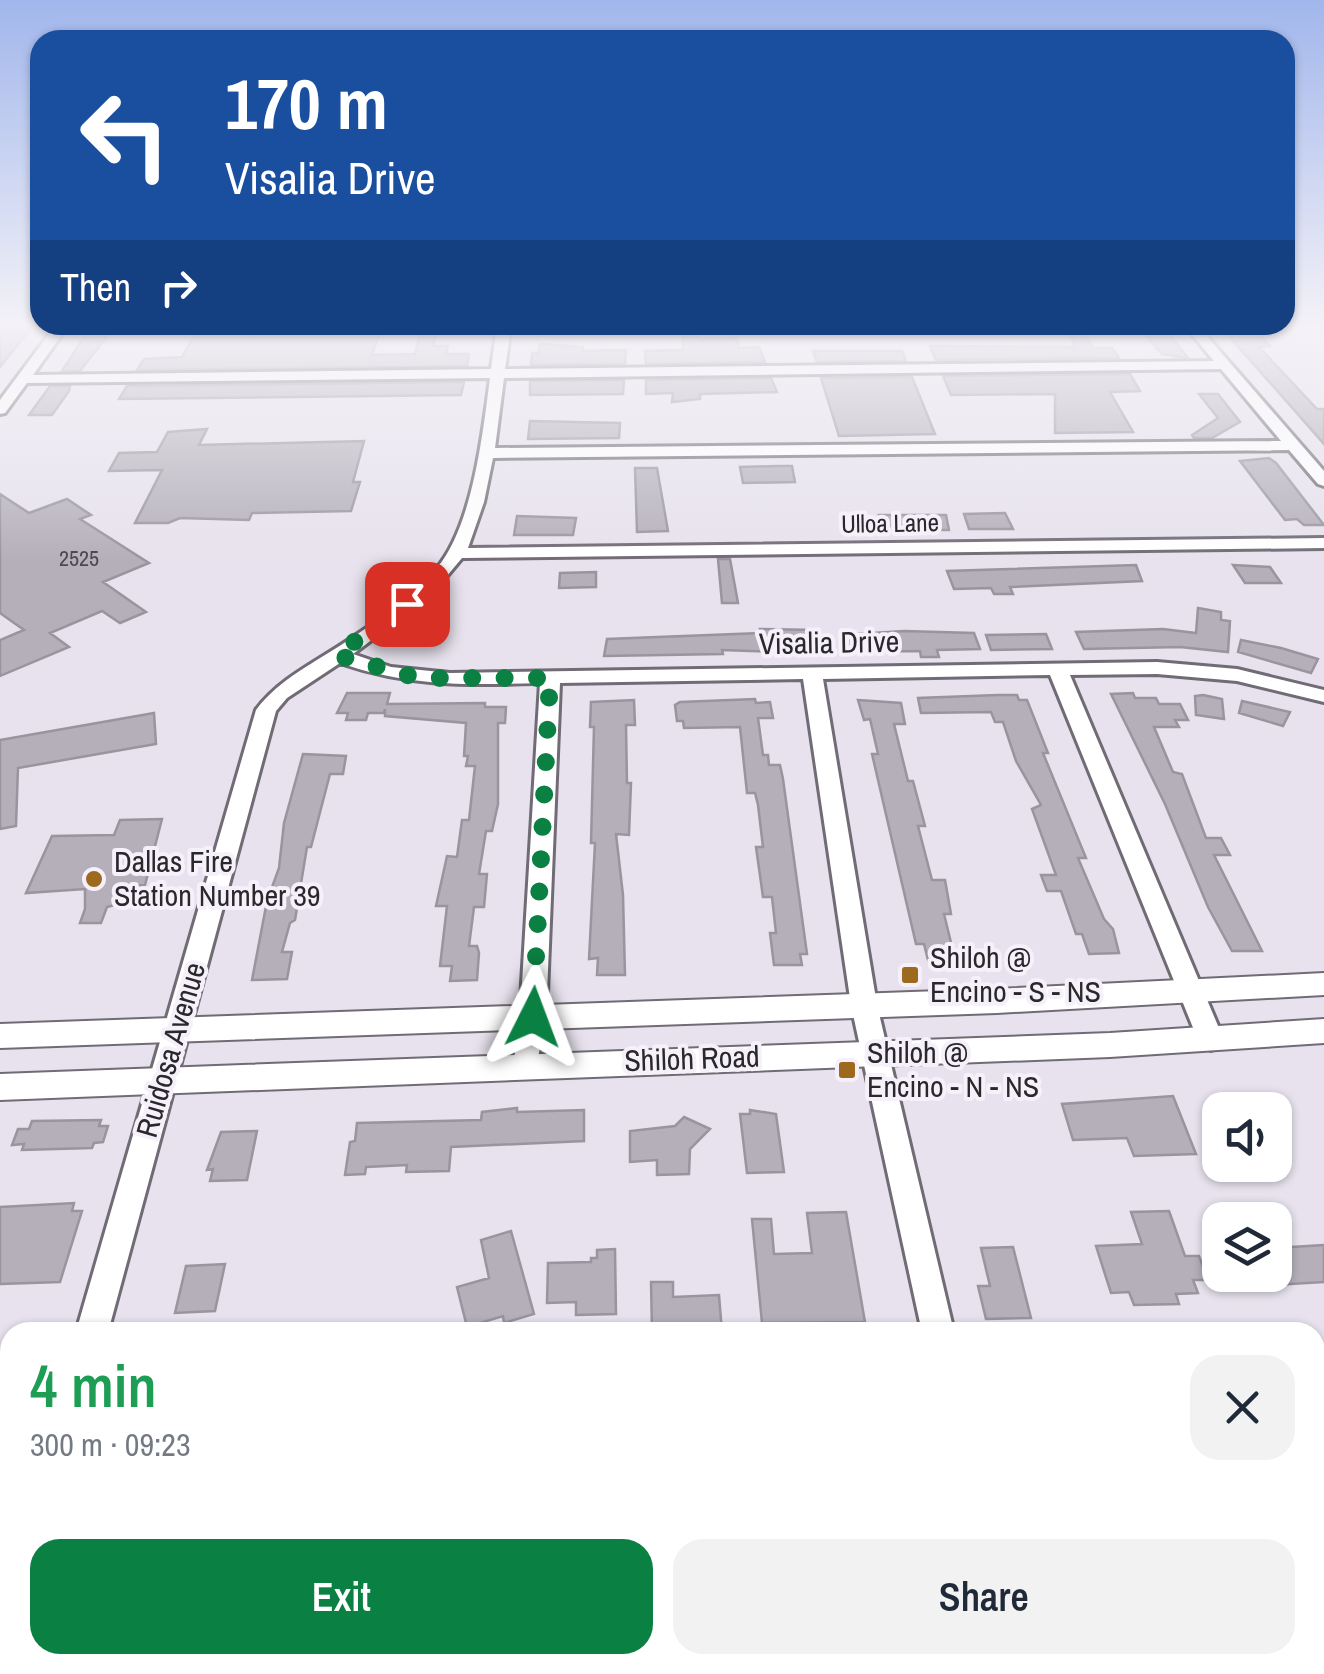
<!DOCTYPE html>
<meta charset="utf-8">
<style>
:root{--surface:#fff;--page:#f2f2f3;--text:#1f2937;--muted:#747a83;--accent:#0b8043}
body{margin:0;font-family:"Archivo Narrow",sans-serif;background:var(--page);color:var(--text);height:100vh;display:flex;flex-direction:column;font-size:38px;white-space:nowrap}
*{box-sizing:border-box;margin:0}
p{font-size:32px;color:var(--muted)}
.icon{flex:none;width:55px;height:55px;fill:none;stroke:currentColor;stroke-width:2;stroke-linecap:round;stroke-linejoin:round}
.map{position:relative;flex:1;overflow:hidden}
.drawer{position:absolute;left:0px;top:1322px;width:1325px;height:352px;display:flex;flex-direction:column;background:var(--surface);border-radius:30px 30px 0 0;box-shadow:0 2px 8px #0004}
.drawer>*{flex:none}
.hud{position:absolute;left:30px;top:30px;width:1265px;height:305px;border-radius:30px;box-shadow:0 2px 8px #0004;background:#1a4fa0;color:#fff;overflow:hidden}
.controls{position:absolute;left:1202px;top:1092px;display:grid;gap:20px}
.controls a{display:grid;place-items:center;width:90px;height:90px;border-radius:20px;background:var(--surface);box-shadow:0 2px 8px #0004;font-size:50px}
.pin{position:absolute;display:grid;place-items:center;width:85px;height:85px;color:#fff;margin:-42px;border-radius:20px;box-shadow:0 5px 15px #0006}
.me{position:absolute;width:110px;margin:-55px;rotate:3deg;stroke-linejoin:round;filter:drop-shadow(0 0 8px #0008)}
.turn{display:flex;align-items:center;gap:35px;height:210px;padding:0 30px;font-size:45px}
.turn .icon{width:130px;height:130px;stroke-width:2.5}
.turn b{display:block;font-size:70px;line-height:85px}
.then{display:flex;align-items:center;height:95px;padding:0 30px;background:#0003;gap:20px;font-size:38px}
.round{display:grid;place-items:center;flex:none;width:105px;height:105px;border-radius:30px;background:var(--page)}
.head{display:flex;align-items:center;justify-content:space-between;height:170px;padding:0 30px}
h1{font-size:60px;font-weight:600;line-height:75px;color:#1e9e55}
.primary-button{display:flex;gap:20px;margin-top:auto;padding:20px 30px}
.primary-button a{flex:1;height:115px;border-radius:30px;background:var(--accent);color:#fff;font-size:40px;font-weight:600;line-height:115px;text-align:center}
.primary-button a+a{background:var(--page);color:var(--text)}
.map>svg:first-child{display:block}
</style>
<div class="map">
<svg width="1324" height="1674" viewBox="0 0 1324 1674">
<rect width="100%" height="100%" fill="#e7e2ed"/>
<path fill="#e6c7a2" d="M 1315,1427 L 1324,1438 L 1324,1674 L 1052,1674 L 1050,1665 L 1315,1665 Z"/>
<path fill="#b4afb9" stroke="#99949e" stroke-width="2.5" d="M 0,326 L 33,326 L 0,367 Z
M 91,326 L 115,326 L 80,371 L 62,371 Z
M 200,326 L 382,326 L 372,355 L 415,354 L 422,326 L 438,326 L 433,346 L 448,346 L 446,354 L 469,354 L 467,366 L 137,370 L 144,359 L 182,357 Z
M 682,326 L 695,326 L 698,339 L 737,338 L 739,348 L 759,347 L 765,362 L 646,364 L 645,351 L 683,350 Z
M 1066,326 L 1079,326 L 1093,348 L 1112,348 L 1119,358 L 936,360 L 930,346 L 1075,347 Z
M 1138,326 L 1163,326 L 1188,358 L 1162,354 Z
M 1220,326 L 1251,326 L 1270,346 L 1259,347 L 1317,409 L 1324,409 L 1324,444 Z
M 540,344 L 583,347 L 583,351 L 626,350 L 625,364 L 531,365 L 532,353 L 538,353 Z
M 813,351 L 902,351 L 906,361 L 817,362 Z
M 1130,374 L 1140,391 L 1110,392 L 1133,432 L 1055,433 L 1055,394 L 951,395 L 943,376 Z
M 912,377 L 935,434 L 839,436 L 821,378 Z
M 771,378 L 777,392 L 700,394 L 700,399 L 672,402 L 673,393 L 646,394 L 646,380 Z
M 624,380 L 623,394 L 530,395 L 530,381 Z
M 464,382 L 461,395 L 119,399 L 127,386 Z
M 50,386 L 70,386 L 69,391 L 52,415 L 29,415 Z
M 1199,394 L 1218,394 L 1240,422 L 1212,438 L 1194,438 L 1192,435 L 1218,418 Z
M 530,421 L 620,423 L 619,438 L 528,439 Z
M 207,429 L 199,445 L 364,441 L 353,482 L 360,482 L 351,511 L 252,513 L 249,520 L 180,518 L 168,523 L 135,523 L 162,470 L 109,471 L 119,453 L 157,452 L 168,432 Z
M 1269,458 L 1276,463 L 1324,525 L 1304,525 L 1297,519 L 1285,520 L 1240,461 Z
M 777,466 L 792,466 L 795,482 L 743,483 L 740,467 Z
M 635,468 L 657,468 L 668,531 L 637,532 Z
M 0,494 L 29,513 L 67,499 L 91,515 L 80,519 L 149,563 L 103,582 L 146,612 L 120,623 L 102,611 L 50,633 L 69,647 L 0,676 L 0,640 L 24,630 L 0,613 Z
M 1005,513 L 1013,529 L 969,529 L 964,514 Z
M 879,515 L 946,515 L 949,530 L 885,530 Z
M 517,516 L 576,518 L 573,535 L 514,535 Z
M 718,559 L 730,559 L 738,603 L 722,603 Z
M 1136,565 L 1142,581 L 1010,587 L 1013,594 L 994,594 L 991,588 L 954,589 L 947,571 Z
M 1233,565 L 1270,567 L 1281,583 L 1245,583 Z
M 596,572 L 596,587 L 559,588 L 560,573 Z
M 1198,608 L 1221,612 L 1221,620 L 1230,621 L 1228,652 L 1180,647 L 1084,649 L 1076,632 L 1163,629 L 1196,633 Z
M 760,629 L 817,630 L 821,649 L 812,649 L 813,653 L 722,650 L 723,654 L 604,656 L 607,639 L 761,633 Z
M 904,631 L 974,633 L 980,649 L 937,650 L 939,657 L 921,657 L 920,651 L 845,652 L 841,635 Z
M 1046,634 L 1052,649 L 991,650 L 986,635 Z
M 1241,640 L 1281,648 L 1318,659 L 1311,673 L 1238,652 Z
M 347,693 L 390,693 L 387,704 L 485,703 L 485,707 L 506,707 L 505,723 L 498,723 L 498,804 L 492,831 L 486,831 L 479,874 L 487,874 L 484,907 L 474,907 L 469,946 L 477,946 L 479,953 L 477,980 L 450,981 L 452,966 L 440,966 L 447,906 L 436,906 L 447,856 L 457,857 L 462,820 L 469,820 L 475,766 L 466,766 L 468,756 L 464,756 L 466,723 L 385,716 L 385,709 L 384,713 L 368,713 L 366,720 L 346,720 L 348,713 L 337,713 Z
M 1133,693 L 1135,698 L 1156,698 L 1159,704 L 1180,704 L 1188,720 L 1175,720 L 1179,727 L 1154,727 L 1173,772 L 1182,774 L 1206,838 L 1221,838 L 1230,855 L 1214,855 L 1262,951 L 1232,951 L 1208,907 L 1165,804 L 1111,694 Z
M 998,695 L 1017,695 L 1019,700 L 1027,700 L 1048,753 L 1043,753 L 1086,858 L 1078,858 L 1104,919 L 1113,929 L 1119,953 L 1089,954 L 1082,934 L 1076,934 L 1061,891 L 1047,891 L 1041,875 L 1056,875 L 1032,809 L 1041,805 L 1016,761 L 1003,722 L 995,722 L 991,712 L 921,713 L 918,698 Z
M 1203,695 L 1222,699 L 1224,719 L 1196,715 L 1195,696 Z
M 755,699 L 756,703 L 770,702 L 773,718 L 758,718 L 763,755 L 768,755 L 769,765 L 780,765 L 783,779 L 807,954 L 800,954 L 802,965 L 774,965 L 770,933 L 776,933 L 772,897 L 763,897 L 756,847 L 763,847 L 758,805 L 755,793 L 747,793 L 740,727 L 684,728 L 683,721 L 677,721 L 675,705 L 680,702 Z
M 634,700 L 635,725 L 626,725 L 627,783 L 631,783 L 629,835 L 616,834 L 623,895 L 625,975 L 597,975 L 598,958 L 589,959 L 595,843 L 591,843 L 594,727 L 590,727 L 591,702 Z
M 858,700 L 901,703 L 905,724 L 894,724 L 908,781 L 913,781 L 925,826 L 918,826 L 932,880 L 945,880 L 951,914 L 944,914 L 956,963 L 929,964 L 924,944 L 916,944 L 872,754 L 878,754 L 870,719 L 864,720 Z
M 1242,701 L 1290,712 L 1283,726 L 1239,713 Z
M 154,713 L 156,744 L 18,768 L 16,826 L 0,829 L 0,740 Z
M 303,754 L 346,756 L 343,774 L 330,774 L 311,847 L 307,847 L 295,920 L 290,923 L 282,952 L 292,952 L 287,979 L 252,980 L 267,901 L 279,868 L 284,823 Z
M 162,819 L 145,885 L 128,886 L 123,903 L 107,907 L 101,923 L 80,923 L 85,909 L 85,889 L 26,893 L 52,836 L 114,835 L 120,820 Z
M 1173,1096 L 1196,1154 L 1134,1156 L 1127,1138 L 1073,1140 L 1062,1104 Z
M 517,1108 L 517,1112 L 584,1110 L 584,1141 L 451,1147 L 449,1171 L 406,1172 L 407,1165 L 366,1167 L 365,1174 L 345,1175 L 350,1142 L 355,1141 L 357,1123 L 481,1120 L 482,1112 Z
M 750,1110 L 776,1114 L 784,1172 L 747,1173 L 740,1114 L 750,1114 Z
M 684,1117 L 710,1129 L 690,1149 L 689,1174 L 657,1175 L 657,1160 L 630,1162 L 630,1131 L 675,1126 Z
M 101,1120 L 99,1126 L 108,1126 L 103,1142 L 94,1143 L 92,1148 L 22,1150 L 24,1144 L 12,1145 L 18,1129 L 29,1129 L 32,1121 Z
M 257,1131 L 247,1180 L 210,1181 L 213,1169 L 207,1170 L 221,1132 Z
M 74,1203 L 72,1211 L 82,1211 L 60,1282 L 0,1284 L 0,1207 Z
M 1169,1211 L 1185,1256 L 1199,1256 L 1208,1280 L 1193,1280 L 1198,1293 L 1176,1294 L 1179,1304 L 1134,1305 L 1129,1292 L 1111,1293 L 1096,1246 L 1142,1244 L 1131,1212 Z
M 846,1212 L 865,1322 L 762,1323 L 752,1219 L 771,1219 L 774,1254 L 812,1253 L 807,1213 Z
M 511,1231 L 534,1314 L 504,1323 L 503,1316 L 467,1327 L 457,1287 L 489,1278 L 481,1240 Z
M 1324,1245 L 1324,1282 L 1275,1285 L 1275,1248 Z
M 1013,1247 L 1031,1318 L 986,1319 L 978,1286 L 990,1286 L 981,1248 Z
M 615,1249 L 616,1314 L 576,1315 L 576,1302 L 547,1303 L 548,1263 L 591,1262 L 591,1258 L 597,1258 L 597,1250 Z
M 225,1264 L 215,1311 L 175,1313 L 186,1266 Z
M 651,1282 L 673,1282 L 673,1297 L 719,1295 L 722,1332 L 652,1332 Z"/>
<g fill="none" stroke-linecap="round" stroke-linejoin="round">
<defs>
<path id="minor" d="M 55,326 L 68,326 L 33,375 L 491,369 L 497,326 L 511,326 L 505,369 L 1214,361 L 1185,326 L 1198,326 L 1324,471 L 1324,486 L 1318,484 L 1289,450 L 493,458 L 484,502 L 468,548 L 1324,538 L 1324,548 L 462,558 L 431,595 L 353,654 L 391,667 L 450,673 L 1157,662 L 1237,669 L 1324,690 L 1324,702 L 1237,681 L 1157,674 L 1070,675 L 1224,1040 L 1220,1047 L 1211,1050 L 1202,1047 L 1198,1040 L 1050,675 L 823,679 L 877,1005 L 954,1332 L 922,1332 L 851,1005 L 803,679 L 560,683 L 546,1017 L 535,1073 L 526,1076 L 517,1073 L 513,1066 L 520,1017 L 540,683 C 467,685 410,687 340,663 L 287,698 L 276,711 L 108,1332 L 76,1332 L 256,710 C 279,679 316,662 347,641 C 379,620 412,597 437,568 C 473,525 483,432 490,378 L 27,383 L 5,413 L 0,414 L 0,400 ZM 1221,369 L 1281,441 L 495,448 L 504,378 Z
M 1315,1373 L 1324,1375 L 1324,1407 L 1315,1405 Z
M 10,1612 L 10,1665 L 19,1665 L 16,1674 L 0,1674 L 0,1617 Z
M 488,1665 L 526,1665 L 526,1674 L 488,1674 Z
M 992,1665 L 1030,1665 L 1032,1674 L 994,1674 Z"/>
<path id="major" d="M 1324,973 L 1324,995 L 997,1013 L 0,1048 L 0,1024 L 997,989 Z
M 1324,1019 L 1324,1043 L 1110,1057 L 0,1100 L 0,1074 L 1110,1033 Z"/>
</defs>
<use href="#minor" stroke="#706b74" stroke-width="6"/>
<use href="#major" stroke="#706b74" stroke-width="4"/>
<use href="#minor" fill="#fff" fill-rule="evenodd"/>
<use href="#major" fill="#fff" fill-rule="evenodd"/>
</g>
<linearGradient id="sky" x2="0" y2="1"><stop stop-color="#a1b6ec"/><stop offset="0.58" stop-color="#f4f2f7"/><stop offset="1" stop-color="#f4f2f7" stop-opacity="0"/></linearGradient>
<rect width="1324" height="561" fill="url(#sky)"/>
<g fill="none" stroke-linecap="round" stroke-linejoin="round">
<path stroke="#0b8043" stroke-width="18" stroke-dasharray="0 32.4" d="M 407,604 L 336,655 L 418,678 L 550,678 L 533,1017"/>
</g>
<g fill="#9c691f" stroke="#f5f0fa" stroke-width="4">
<circle cx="94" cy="879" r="10"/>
<rect x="900" y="965" width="20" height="20" rx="5"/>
<rect x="837" y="1060" width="20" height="20" rx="5"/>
</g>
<g text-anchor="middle" stroke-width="8" stroke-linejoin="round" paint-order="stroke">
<g font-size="22" fill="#4c4a4e">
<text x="79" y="566">2525</text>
</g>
<g font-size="25" fill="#29282b" stroke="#f5f0fa">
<text transform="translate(890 523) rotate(-1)" y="9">Ulloa Lane</text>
</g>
<g font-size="30" fill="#29282b" stroke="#f5f0fa">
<text transform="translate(829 643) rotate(-1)" y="10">Visalia Drive</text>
<text transform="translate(171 1050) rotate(-74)" y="10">Ruidosa Avenue</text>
<text transform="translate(692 1059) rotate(-2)" y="10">Shiloh Road</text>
</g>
<g font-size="30" fill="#29282b" stroke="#f5f0fa" text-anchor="start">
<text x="114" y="872">Dallas Fire<tspan x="114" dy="34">Station Number 39</tspan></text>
<text x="930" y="968">Shiloh @<tspan x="930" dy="34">Encino - S - NS</tspan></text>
<text x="867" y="1063">Shiloh @<tspan x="867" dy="34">Encino - N - NS</tspan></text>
</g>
</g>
</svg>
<div class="controls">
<a><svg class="icon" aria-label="sound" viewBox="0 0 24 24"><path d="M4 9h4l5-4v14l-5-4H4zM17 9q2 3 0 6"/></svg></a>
<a><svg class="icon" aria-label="layers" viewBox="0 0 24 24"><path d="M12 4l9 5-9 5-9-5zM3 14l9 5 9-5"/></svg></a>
</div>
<div class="pin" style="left:407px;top:604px;background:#d93025"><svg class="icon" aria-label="arrive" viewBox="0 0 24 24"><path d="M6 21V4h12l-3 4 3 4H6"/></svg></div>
<svg class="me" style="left:533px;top:1017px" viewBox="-20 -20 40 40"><path d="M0-17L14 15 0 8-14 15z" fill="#0b8043" stroke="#fff" stroke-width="4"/></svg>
<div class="hud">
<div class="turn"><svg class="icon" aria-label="left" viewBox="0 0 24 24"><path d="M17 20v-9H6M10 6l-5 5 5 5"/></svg><div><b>170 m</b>Visalia Drive</div></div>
<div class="then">Then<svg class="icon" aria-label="right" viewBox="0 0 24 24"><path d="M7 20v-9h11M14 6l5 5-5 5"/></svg></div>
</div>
<section class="drawer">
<div class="head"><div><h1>4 min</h1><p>300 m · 09:23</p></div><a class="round"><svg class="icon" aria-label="close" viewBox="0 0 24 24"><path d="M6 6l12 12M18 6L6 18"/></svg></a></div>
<div class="primary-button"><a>Exit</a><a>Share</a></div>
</section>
</div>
